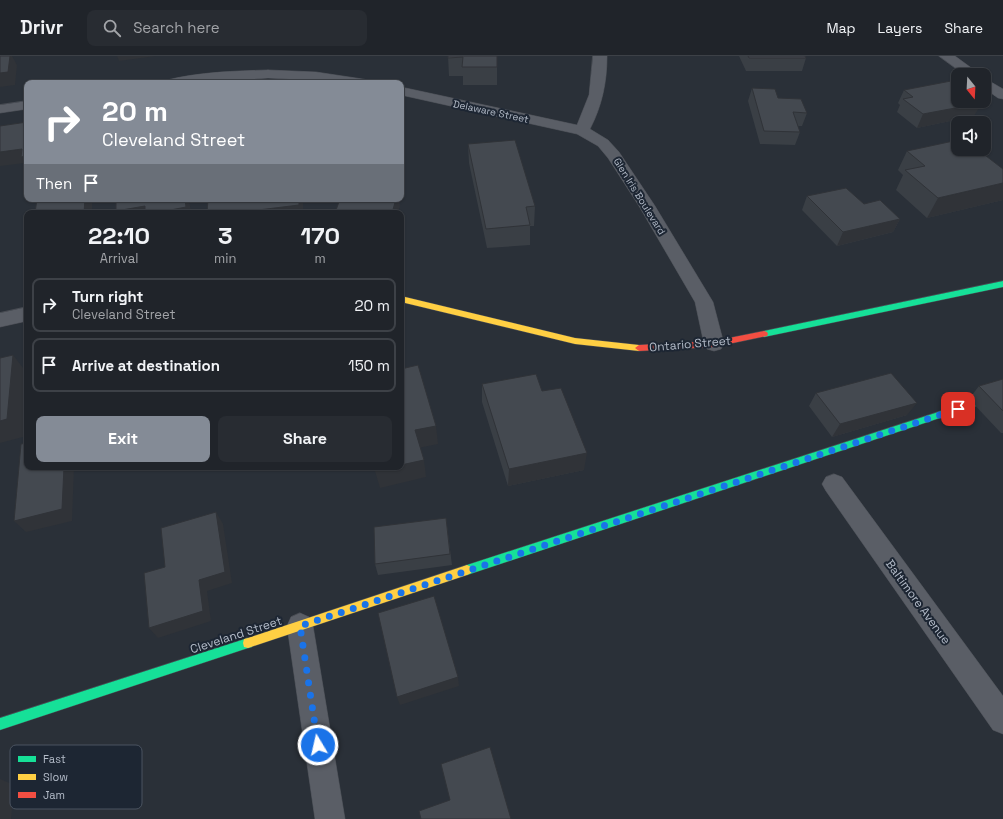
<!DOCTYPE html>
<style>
:root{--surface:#20242a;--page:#282c32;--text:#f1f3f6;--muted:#a2a4a8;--line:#3d4147;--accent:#848b96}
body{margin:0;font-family:"Space Grotesk",sans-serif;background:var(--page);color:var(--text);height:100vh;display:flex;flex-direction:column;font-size:15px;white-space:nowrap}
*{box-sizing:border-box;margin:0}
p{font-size:13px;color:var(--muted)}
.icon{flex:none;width:22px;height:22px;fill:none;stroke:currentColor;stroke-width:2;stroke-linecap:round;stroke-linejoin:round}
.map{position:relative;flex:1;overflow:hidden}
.side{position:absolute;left:24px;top:154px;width:380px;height:260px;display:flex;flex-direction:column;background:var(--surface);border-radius:8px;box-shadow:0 1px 3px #0004,0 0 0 1px var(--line)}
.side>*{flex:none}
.guide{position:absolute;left:24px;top:24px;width:380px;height:122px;border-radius:8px;box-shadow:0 1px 3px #0004,0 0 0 1px var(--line);background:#848b96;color:#fff;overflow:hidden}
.needle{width:26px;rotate:162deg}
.fabs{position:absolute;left:951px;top:12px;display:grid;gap:8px}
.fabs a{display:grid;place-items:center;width:40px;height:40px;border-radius:8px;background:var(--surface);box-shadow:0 1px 3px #0004,0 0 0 1px var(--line);font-size:20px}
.pin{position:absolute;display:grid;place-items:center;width:34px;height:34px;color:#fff;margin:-17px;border-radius:8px;box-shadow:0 2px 6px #0006}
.me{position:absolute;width:44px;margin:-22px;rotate:351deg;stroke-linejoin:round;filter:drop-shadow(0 0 3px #0008)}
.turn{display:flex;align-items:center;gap:14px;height:84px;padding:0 12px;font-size:18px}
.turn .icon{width:52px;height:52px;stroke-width:2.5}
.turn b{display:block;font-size:28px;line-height:34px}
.then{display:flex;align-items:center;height:38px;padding:0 12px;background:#0003;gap:8px;font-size:15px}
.eta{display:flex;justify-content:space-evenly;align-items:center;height:68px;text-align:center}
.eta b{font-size:24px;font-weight:700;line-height:28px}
.primary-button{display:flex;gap:8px;margin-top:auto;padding:8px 12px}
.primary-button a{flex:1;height:46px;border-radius:8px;background:var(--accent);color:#fff;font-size:16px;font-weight:700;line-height:46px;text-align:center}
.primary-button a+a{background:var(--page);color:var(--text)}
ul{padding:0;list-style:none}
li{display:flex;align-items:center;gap:12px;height:54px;margin:0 8px 6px;padding:0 4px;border:2px solid var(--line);border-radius:8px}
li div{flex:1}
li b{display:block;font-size:15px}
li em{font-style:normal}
header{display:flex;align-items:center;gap:24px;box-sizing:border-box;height:56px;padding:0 20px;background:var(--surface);border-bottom:1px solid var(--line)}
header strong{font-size:19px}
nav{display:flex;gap:22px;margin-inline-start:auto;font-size:14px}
.search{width:280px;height:36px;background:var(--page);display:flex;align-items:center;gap:10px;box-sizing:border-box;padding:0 14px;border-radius:8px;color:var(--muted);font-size:15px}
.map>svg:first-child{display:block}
</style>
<header>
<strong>Drivr</strong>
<div class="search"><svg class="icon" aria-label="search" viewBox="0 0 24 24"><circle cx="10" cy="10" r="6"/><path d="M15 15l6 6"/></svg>Search here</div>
<nav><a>Map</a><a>Layers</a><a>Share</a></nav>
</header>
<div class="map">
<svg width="1003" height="763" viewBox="0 0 1003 763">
<rect width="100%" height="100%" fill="#2a3038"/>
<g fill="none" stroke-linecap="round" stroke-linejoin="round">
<defs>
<path id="street" d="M 593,0 L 607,0 C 607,26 602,50 590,73 L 608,84 L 619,96 L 655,150 L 713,246 L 724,288 L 721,293 L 714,295 L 707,293 L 704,288 L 695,246 L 639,150 L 608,102 L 598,90 L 577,78 L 401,39 L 401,31 L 577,69 L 589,39 Z
M 939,0 L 955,0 L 981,19 L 965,19 Z
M 268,14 L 316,16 L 369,24 L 371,27 L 268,22 L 202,27 L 165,27 L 167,24 C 200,16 235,15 268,14 Z
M 984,22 L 1003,33 L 1003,43 L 998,42 L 984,32 Z
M 27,45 L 27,53 L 0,57 L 0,49 Z
M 27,251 L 27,265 L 0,271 L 0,257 Z
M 834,418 L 842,421 L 1003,640 L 1003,678 L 993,674 L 826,435 L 822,428 L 826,421 Z
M 300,557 L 309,561 L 313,570 L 345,763 L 315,763 L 287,570 L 291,561 Z"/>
<path id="fast" d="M 1003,225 L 1003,231 L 764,281 L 760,278 L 764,275 Z
M 1003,335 L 1003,341 L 467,519 L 463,517 L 462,514 L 463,511 L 467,509 Z
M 248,582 L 252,583 L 253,587 L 252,591 L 248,592 L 0,674 L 0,662 Z"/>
<path id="slow" d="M 401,240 L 575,282 L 639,289 L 643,292 L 639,295 L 575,288 L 401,246 Z
M 467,509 L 471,511 L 472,514 L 471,517 L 467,519 L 248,592 L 244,591 L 243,587 L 244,583 L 248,582 Z"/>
<path id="jam" d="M 764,275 L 767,276 L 768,278 L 767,280 L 714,291 L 639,295 L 635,292 L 639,289 L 714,285 Z"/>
</defs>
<use href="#street" stroke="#484c53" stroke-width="1"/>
<use href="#fast" stroke="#484c53" stroke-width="1"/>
<use href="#slow" stroke="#484c53" stroke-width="1"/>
<use href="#jam" stroke="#484c53" stroke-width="1"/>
<use href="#street" fill="#5a5e66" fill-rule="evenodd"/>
<use href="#fast" fill="#16e098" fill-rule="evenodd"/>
<use href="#slow" fill="#ffcf43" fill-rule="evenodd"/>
<use href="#jam" fill="#f24e42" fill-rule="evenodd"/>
</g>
<path fill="#3a3f45" d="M 448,0 L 497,0 L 497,29 L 463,29 L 463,20 L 449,20 Z
M 739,0 L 805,0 L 806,2 L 802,15 L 746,15 Z
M 752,32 L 778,42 L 807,57 L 802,70 L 798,70 L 800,76 L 795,89 L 760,88 L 748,45 Z
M 904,34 L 974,60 L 917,72 L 897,56 L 900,49 L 898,47 Z
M 468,88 L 535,150 L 534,170 L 530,170 L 530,189 L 487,192 L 469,107 Z
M 907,95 L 1003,113 L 1003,144 L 927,162 L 896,134 L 903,119 L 898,114 Z
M 807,140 L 864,148 L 900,163 L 893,176 L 837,190 L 802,154 Z
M 1003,323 L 1003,377 L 1001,377 L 969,343 L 979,330 Z
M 482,328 L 542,335 L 584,414 L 508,430 L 482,346 Z
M 816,337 L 907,359 L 832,381 L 809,350 Z
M 446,462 L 452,509 L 378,519 L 375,508 Z"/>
<path fill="#303338" d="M 10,0 L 12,0 L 17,9 L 15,29 L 0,31 L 0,17 Z
M 117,0 L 156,0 L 119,5 Z
M 982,47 L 974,60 L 917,72 L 923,58 Z
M 22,93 L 27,100 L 27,112 L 24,107 L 0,110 L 0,96 Z
M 1003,127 L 1003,144 L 927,162 L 938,142 Z
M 85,143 L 92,143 L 92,157 L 84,157 Z
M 185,143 L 189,143 L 191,157 L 155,157 Z
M 299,143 L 303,143 L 303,157 L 234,157 Z
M 396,143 L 399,143 L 400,150 L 398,157 L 392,157 Z
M 145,150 L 148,157 L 117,157 L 116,155 Z
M 900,163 L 893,176 L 837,190 L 843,176 Z
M 13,299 L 27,317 L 27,325 L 23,381 L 0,387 L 0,365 Z
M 917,347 L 907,359 L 832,381 L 840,368 Z
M 436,370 L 438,388 L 418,392 L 415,374 Z
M 587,397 L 584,414 L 508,430 L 509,413 Z
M 424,404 L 426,421 L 380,432 L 375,415 L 393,411 L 401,411 L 401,409 Z
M 64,411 L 74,411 L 72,465 L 26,476 L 14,465 Z
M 216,456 L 223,468 L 232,527 L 207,535 L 211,565 L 158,582 L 149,572 L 199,524 Z
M 458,621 L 459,630 L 400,649 L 397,641 Z
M 0,723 L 14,729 L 11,763 L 0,763 Z"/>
<path fill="#444950" stroke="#303338" d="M 0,0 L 10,0 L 8,16 L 0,17 Z
M 448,0 L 497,0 L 497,11 L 462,11 L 463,1 L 448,2 Z
M 748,0 L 805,0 L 806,2 L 749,2 Z
M 951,25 L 958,30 L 958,45 L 979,45 L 982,47 L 923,58 L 903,43 L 913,41 L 904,34 Z
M 752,32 L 775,33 L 778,42 L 801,43 L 807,57 L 793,56 L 800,76 L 764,75 Z
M 27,66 L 27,100 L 21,101 L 22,93 L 0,96 L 0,70 Z
M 515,84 L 535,150 L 526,151 L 530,169 L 486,173 L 468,88 Z
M 958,84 L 958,93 L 977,93 L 1003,113 L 1003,127 L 938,142 L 905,114 L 925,110 L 907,95 Z
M 846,132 L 864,148 L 880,144 L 900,163 L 843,176 L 807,140 Z
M 37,143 L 85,143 L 84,157 L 35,157 Z
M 116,143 L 185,143 L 186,151 L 155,157 L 145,157 L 145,150 L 116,155 Z
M 208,143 L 299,143 L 299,149 L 234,157 L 207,157 Z
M 340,143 L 396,143 L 392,157 L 335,157 Z
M 13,299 L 7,363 L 0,365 L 0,302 Z
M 418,309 L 436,370 L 415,374 L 424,404 L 401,409 L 401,313 Z
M 891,317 L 917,347 L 840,368 L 816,337 Z
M 536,318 L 542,335 L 561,332 L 587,397 L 509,413 L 482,328 Z
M 1003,323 L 1003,355 L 979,330 Z
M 27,387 L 27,411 L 64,411 L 62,453 L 14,465 L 21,388 Z
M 374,411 L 393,411 L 375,415 Z
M 216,456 L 225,516 L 199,524 L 203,555 L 149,572 L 144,517 L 165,511 L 161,472 Z
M 446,462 L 450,498 L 375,508 L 374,471 Z
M 434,540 L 458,621 L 397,641 L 378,557 Z
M 490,691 L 511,763 L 421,763 L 419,755 L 450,744 L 441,708 Z"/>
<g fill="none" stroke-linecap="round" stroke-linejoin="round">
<path stroke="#1a73e8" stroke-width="7" stroke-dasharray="0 12.6" d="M 318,689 L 300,570 L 958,353"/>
</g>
<g text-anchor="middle" stroke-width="4" stroke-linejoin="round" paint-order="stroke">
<g font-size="10" fill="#b4bcc9" stroke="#1d2633">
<text transform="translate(491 55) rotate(12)" y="4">Delaware Street</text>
<text transform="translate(640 140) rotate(58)" y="4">Glen Iris Boulevard</text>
</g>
<g font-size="12" fill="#b4bcc9" stroke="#1d2633">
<text transform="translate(690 288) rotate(-5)" y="4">Ontario Street</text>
<text transform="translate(918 546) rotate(54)" y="4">Baltimore Avenue</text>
<text transform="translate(236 579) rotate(-18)" y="4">Cleveland Street</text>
</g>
</g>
<rect x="10" y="689" width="132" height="64" rx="6" fill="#1d2633" stroke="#4a5360" stroke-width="1"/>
<rect x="18" y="700" width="18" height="6" fill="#16e098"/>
<rect x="18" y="718" width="18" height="6" fill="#ffcf43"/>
<rect x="18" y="736" width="18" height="6" fill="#f24e42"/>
<g font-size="11" fill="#b4bcc9">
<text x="43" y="707">Fast</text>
<text x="43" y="725">Slow</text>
<text x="43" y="743">Jam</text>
</g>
</svg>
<div class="fabs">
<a><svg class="needle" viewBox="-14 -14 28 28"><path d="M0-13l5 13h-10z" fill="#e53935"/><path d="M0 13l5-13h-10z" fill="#a2a4a8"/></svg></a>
<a><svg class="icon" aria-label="sound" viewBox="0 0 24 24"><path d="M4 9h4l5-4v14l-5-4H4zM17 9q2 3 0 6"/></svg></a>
</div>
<div class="pin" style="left:958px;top:353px;background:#d93025"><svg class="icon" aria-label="arrive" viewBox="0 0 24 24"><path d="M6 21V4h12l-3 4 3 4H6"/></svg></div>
<svg class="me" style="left:318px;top:689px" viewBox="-20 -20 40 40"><circle r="17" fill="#1a73e8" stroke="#fff" stroke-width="3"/><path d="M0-11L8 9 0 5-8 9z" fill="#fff"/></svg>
<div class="guide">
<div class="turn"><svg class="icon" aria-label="right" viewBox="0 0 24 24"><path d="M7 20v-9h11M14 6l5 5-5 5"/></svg><div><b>20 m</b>Cleveland Street</div></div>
<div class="then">Then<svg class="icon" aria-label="arrive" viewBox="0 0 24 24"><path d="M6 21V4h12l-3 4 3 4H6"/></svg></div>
</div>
<section class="side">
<div class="eta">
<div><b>22:10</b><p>Arrival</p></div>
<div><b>3</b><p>min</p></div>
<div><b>170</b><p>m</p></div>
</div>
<ul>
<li><svg class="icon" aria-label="right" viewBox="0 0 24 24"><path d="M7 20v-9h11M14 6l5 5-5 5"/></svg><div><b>Turn right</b><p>Cleveland Street</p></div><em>20 m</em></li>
<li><svg class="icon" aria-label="arrive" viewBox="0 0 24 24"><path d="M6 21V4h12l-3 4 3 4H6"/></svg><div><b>Arrive at destination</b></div><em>150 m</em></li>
</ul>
<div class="primary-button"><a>Exit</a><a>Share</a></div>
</section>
</div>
